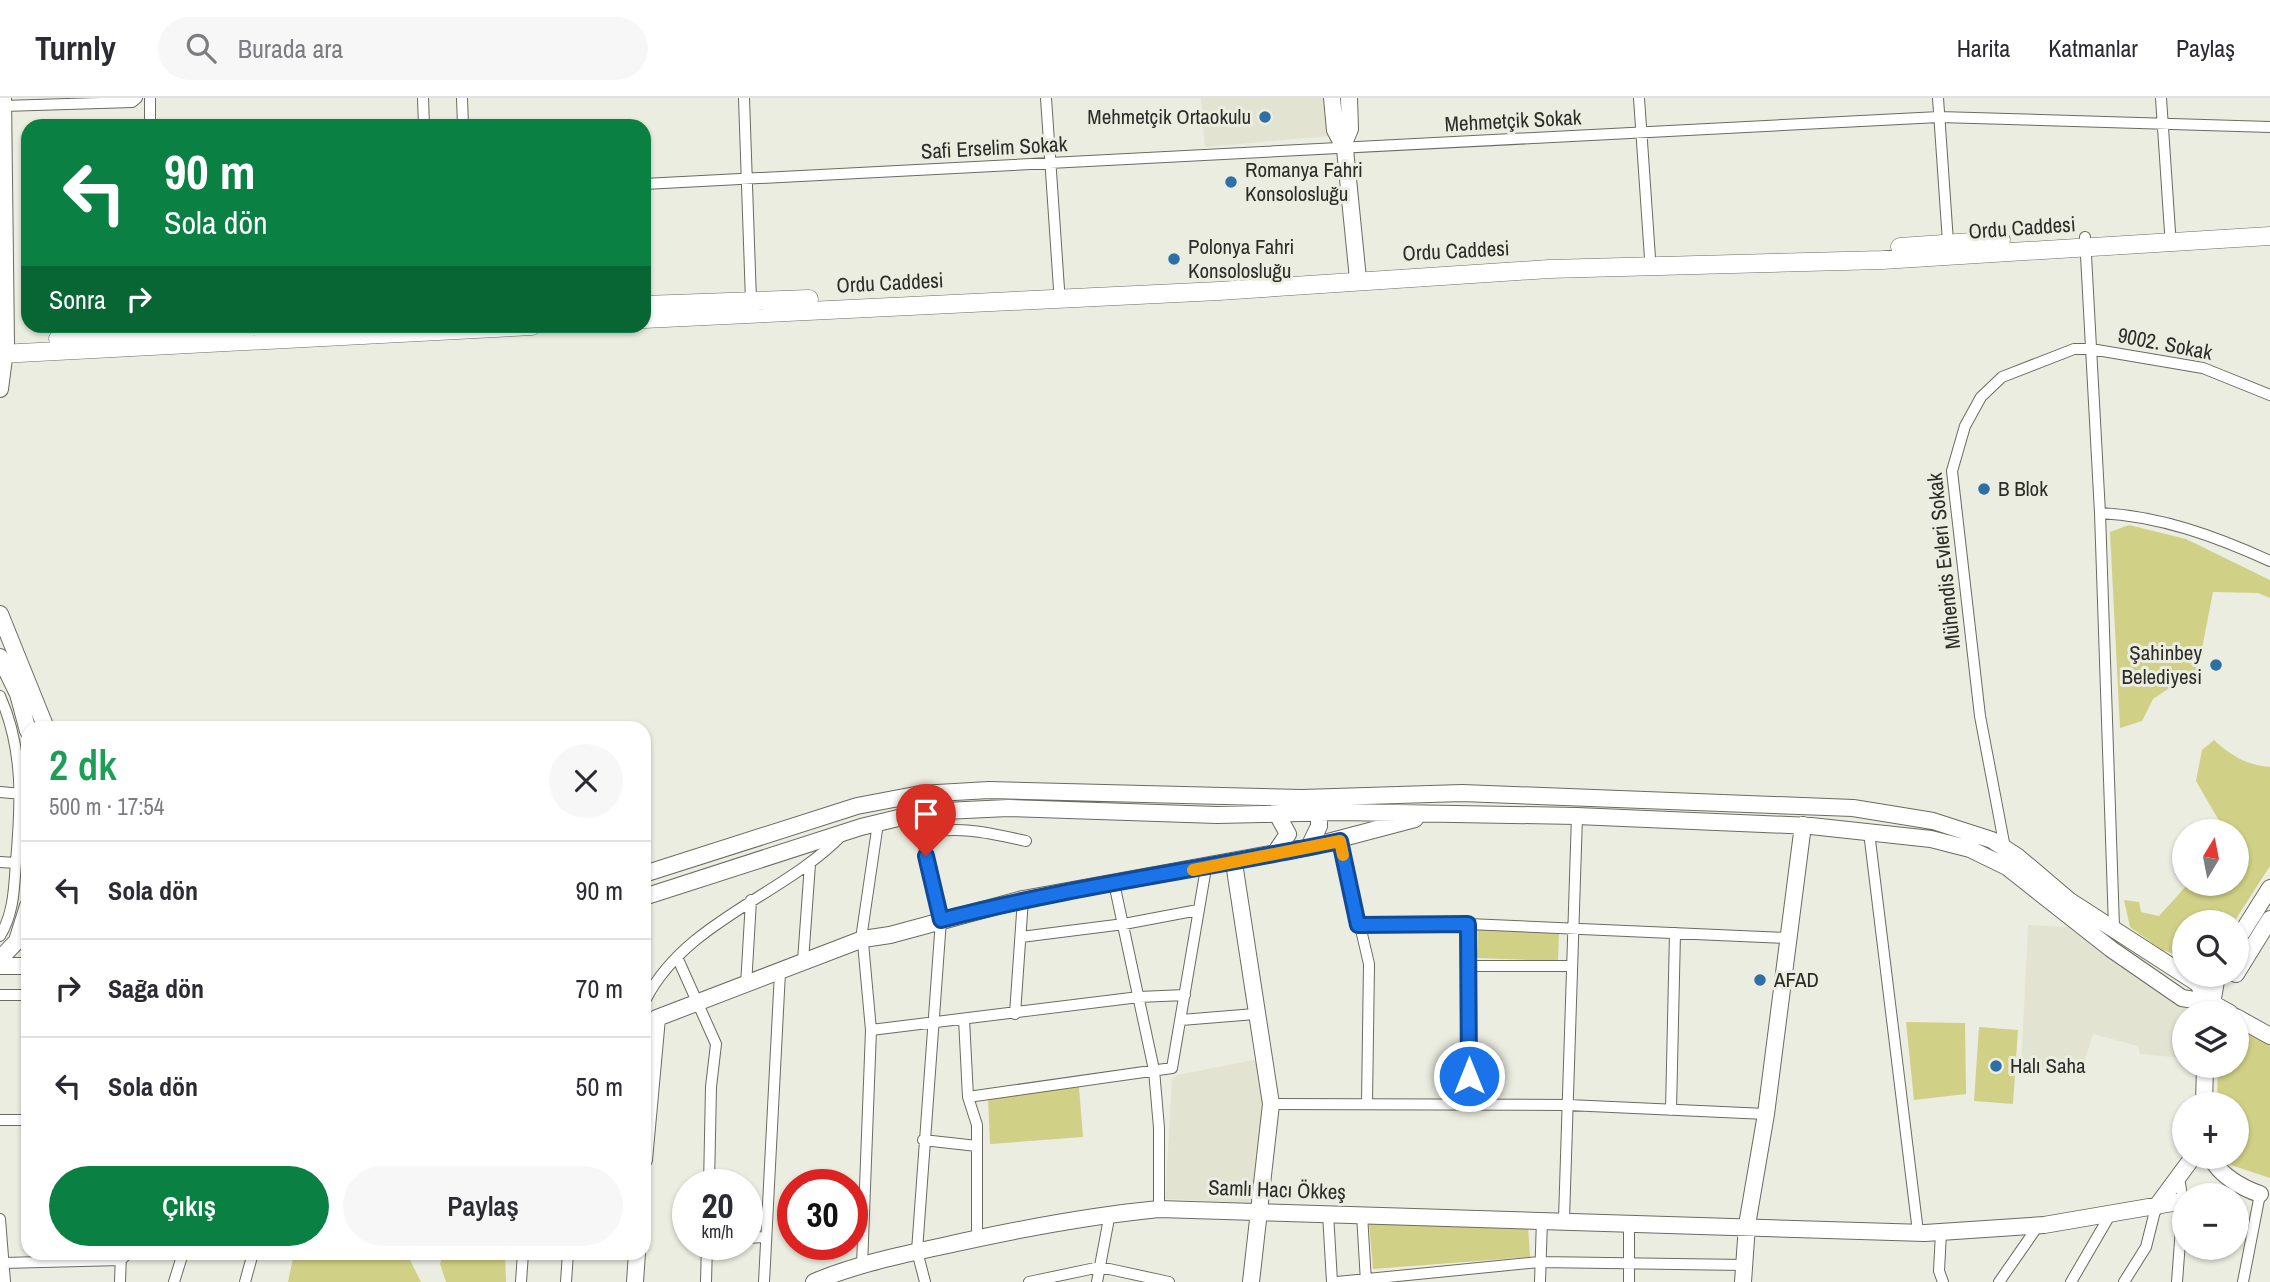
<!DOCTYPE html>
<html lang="tr">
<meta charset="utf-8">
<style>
:root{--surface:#fff;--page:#f7f7f7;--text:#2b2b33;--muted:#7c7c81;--line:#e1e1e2;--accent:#0b8043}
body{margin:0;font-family:"Archivo Narrow",sans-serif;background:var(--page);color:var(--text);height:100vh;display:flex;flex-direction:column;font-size:26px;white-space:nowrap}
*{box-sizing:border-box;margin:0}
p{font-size:23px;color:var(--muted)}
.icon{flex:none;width:38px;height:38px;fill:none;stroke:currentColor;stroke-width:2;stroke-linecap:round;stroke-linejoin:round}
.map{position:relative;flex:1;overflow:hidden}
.side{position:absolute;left:21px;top:623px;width:630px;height:539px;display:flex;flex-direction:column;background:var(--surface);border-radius:21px;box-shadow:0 2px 5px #0004}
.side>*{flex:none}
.guide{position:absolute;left:21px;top:21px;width:630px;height:214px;border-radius:21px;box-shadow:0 2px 5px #0004;background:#0b8043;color:#fff;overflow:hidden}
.needle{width:46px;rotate:10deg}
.tools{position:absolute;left:2172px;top:721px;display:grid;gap:14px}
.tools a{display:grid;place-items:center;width:77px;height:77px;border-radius:50%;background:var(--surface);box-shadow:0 2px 5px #0004;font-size:35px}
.speed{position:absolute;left:672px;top:1071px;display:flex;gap:14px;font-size:35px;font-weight:700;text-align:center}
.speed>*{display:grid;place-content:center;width:91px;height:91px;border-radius:50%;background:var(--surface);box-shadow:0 2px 5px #0004;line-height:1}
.speed small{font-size:18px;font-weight:400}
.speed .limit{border:10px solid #d22;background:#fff;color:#111}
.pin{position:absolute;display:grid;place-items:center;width:60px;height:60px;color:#fff;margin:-72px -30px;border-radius:50% 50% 50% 0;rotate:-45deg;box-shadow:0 0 7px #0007}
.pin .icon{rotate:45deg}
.me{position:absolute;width:77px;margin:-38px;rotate:0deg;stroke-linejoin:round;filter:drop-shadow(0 0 5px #0008)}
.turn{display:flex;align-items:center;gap:24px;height:147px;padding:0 28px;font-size:32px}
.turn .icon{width:91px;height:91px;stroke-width:2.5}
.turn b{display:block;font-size:49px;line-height:60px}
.then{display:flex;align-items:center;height:66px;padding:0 28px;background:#0003;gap:14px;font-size:26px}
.round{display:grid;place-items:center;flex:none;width:74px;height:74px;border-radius:37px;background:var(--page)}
.overview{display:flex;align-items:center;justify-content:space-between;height:119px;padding:0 28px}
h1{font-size:42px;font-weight:600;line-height:52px;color:#1e9e55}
.primary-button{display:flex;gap:14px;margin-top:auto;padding:14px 28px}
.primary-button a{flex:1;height:80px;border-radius:42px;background:var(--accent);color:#fff;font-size:28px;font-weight:600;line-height:80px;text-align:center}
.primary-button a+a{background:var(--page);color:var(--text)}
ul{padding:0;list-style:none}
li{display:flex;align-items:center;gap:21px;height:98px;padding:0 28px;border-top:2px solid var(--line)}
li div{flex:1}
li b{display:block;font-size:26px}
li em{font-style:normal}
header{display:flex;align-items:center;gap:42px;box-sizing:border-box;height:98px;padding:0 35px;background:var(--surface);border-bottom:2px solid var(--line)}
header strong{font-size:33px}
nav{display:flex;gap:38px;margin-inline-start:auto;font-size:24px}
.search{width:490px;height:63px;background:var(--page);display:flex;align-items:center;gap:18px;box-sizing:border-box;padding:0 24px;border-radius:38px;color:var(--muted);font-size:26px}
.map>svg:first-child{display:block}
</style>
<header>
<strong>Turnly</strong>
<div class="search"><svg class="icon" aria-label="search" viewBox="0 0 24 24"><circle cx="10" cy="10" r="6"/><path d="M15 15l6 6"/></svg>Burada ara</div>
<nav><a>Harita</a><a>Katmanlar</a><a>Paylaş</a></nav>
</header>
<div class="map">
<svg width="2270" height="1184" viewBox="0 0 2270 1184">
<rect width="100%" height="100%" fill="#ecede1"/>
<path fill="#e2e3d0" d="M 1201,0 L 1326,0 L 1329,38 L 1205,49 Z
M 2028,827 L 2085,830 L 2187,902 L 2187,915 L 2184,915 L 2184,960 L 2140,956 L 2138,948 L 2093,936 L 2082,970 L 2021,973 Z
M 1259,961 L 1264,1003 L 1253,1105 L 1165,1101 L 1172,982 L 1177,977 Z"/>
<path fill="#d0d086" d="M 2129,427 L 2186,441 L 2270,482 L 2270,500 L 2258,495 L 2213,494 L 2198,571 L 2153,601 L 2142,623 L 2120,630 L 2110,434 Z
M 2214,642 C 2231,658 2247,667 2270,669 L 2270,768 L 2234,824 L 2184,824 L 2184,859 L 2162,852 L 2130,829 L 2124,802 L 2139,804 L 2141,814 L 2159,818 L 2188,786 L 2236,786 L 2236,733 L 2225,733 L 2196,683 L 2202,652 Z
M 1478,830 L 1559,833 L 1558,863 L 1477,860 Z
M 1906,924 L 1965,925 L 1966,996 L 1914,1002 Z
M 2240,928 L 2270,948 L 2270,1080 L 2225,1065 L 2224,1059 L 2236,1059 L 2236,1006 L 2217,1006 L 2218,968 L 2236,968 L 2237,930 Z
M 1979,929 L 2018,932 L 2013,1006 L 1974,1003 Z
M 1079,989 L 1083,1039 L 990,1046 L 988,1000 Z
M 1369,1125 L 1528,1128 L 1530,1159 L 1373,1171 Z
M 294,1155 L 388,1155 L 409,1160 L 421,1184 L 288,1184 Z
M 444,1155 L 505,1155 L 506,1184 L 446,1184 L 440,1166 Z"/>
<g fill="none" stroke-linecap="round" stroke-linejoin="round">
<defs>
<path id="street" d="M 150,0 L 150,28
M 423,0 L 424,28
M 462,0 L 463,28
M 744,0 L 751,203
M 1046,0 L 1059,191
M 1639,0 L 1650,160
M 1938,0 L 1948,144
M 2161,0 L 2170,134
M 3,8 L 132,4 L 137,0
M 644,86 L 1939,19 L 2270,29
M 2085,139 L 2100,415 L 2114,829
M 2100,415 C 2160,418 2215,438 2270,463
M 0,598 C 24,652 21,706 16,764 C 14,790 14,815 0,838
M 0,694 L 22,696
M 1869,734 L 1918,1134
M 1340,742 L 1369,866 L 1367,1005
M 2005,750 L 1980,618 L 1952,373 L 1965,328 L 1981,299 L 2002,279 L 2074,251 L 2091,251 L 2203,270 L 2270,297
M 0,764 L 16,765
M 1114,785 L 1154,972 L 1159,1030 L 1159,1111
M 1468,826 L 1470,1005
M 1358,827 L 1468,826 L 1787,840
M 1021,839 L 1124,826 L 1198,812
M 677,859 L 716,946 L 711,989 L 709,1087
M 803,863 L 810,766
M 1469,868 L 1570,868
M 746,888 L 751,802
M 0,897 L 28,897
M 646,901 C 687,822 785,797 843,736
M 1015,916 L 1023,801
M 964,921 L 968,999 L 977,1027 L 977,1140
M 1181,922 L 1255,916
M 871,932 L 862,834 L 878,725
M 968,999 L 1172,970 L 1206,770
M 1271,1006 L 1568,1007 L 1766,1016
M 1671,1012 L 1675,835
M 0,1022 L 28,1022
M 923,1042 L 977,1048
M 1328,1115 L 1332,1184
M 1362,1116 L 1366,1184
M 0,1121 L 5,1184
M 1564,1121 L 1577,718
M 1629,1123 L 1629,1184
M 1941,1134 L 1939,1173 L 1943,1184
M 747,1140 L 764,1139
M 3,1165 L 121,1162 L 128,1155
M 862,1168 L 871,932 L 1139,899 L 1185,897
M 120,1184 L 121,1155
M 174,1184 L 183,1155
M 245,1184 L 253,1155
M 521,1184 L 523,1155
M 566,1184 L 568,1155
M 706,1184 L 707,1146
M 764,1184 L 780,874
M 925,1184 L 917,1153 L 941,822 L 921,736 C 958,727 989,735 1026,743
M 1029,1184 L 1100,1169 L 1169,1184
M 1097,1184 L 1110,1115
M 1337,1184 L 1539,1164 L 1744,1167
M 1540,1184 L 1542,1121
M 1999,1184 L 2038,1128
M 2071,1184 L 2110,1117
M 2124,1184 L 2146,1149 L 2156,1109
M 2177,1184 L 2183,1103 L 2179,1080
M 2243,1184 L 2260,1096"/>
<path id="secondary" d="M 1332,0 L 1335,32 L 1345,51 L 1358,181
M 1344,45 L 1350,31 L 1349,0
M 0,291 L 6,245 L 3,0
M 0,516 L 46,630
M 0,559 L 18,596 L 28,633
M 1309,749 L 1319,728 L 1319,705
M 1275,755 L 1288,736 L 1277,716
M 1234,765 L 1271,1006 L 1251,1184
M 644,776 L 857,708 L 920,696 L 989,692 L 1302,700 L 1462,695 L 1853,710 L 1933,723 L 1992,742 L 2018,759 L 2070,803 L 2197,885 L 2212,905
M 644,799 L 861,729 L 923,714 L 1008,710 L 1217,717 L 1340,714 L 1577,718 L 1811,728 L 1931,741 L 1970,751 L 2007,769 L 2111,851 L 2182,900 L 2212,905 L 2230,915
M 2236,844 L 2270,790
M 0,861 L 17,843 L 28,808
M 0,868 L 28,868
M 2236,876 L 2270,821
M 2211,912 L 2217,877
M 2236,919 L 2270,938
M 2204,1006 L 2205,968
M 2211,1059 C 2219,1077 2242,1090 2260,1096
M 644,1062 L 657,920 L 863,841 L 890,837 L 1023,801 L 1309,749 L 1415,721
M 2156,1109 L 2193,1059
M 635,1184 L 637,1155
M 814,1184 C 854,1167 900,1157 943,1148 C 1014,1132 1086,1118 1159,1111 L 1925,1135 L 2044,1127 L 2184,1103
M 1743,1184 L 1747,1127 L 1766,1016 L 1803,727"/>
<path id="primary" d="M 1900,149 L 2001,142
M 644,207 L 809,201
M 644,221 L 1219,193 L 1549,171 L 1882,162 L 2270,138
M 58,241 L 264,228
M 0,256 L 532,228"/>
</defs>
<use href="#street" stroke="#6b6b61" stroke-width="12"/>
<use href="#secondary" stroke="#6b6b61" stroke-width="18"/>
<use href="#primary" stroke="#6b6b61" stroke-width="19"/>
<use href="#street" stroke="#fff" stroke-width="10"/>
<use href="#secondary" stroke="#fff" stroke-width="16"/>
<use href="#primary" stroke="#fff" stroke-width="18"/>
</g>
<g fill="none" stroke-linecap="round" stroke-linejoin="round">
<defs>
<path id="route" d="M 926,758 L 941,822 C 1072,788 1207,771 1340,743 L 1358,827 L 1468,826 L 1469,978"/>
</defs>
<use href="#route" stroke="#114b97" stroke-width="18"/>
<use href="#route" stroke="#1a73e8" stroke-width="12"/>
<path stroke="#f59e0b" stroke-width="12" d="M 1193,772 L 1340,743 L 1343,757"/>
</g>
<g fill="#2e70a6" stroke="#ecede1" stroke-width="2.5">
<circle cx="1265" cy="19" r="7"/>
<circle cx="1231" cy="84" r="7"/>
<circle cx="1174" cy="161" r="7"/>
<circle cx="1984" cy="391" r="7"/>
<circle cx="2216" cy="567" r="7"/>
<circle cx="1760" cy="882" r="7"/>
<circle cx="1996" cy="968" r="7"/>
</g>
<g text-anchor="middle" stroke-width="6" stroke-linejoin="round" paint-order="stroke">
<g font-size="21" fill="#2c2d28" stroke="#ecede1" text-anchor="start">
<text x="1251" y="26" text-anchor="end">Mehmetçik Ortaokulu</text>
<text x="1245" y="79">Romanya Fahri<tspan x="1245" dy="24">Konsolosluğu</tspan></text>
<text x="1188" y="156">Polonya Fahri<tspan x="1188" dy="24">Konsolosluğu</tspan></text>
<text x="1998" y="398">B Blok</text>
<text x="2202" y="562" text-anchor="end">Şahinbey<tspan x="2202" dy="24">Belediyesi</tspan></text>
<text x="1774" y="889">AFAD</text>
<text x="2010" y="975">Halı Saha</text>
</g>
<g font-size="21" fill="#2c2d28" stroke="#ecede1">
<text transform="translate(1513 23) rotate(-3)" y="7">Mehmetçik Sokak</text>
<text transform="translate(994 50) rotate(-3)" y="7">Safi Erselim Sokak</text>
<text transform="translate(2022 130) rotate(-4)" y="7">Ordu Caddesi</text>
<text transform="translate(1456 153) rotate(-3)" y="7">Ordu Caddesi</text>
<text transform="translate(890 185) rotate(-3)" y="7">Ordu Caddesi</text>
<text transform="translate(2165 246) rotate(11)" y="7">9002. Sokak</text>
<text transform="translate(1944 463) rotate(-96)" y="7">Mühendis Evleri Sokak</text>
<text transform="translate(1277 1092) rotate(2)" y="7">Samlı Hacı Ökkeş</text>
</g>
</g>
</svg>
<div class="tools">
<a><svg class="needle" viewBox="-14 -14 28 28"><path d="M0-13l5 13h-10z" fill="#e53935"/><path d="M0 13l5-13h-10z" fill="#7c7c81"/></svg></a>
<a><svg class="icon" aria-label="search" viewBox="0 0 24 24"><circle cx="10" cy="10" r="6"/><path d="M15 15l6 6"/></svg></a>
<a><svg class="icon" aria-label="layers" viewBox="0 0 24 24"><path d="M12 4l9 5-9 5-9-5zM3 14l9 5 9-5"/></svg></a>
<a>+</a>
<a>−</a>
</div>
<div class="speed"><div>20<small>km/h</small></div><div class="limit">30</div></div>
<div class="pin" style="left:926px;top:758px;background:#d93025"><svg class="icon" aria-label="arrive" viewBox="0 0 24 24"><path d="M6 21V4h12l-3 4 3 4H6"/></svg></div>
<svg class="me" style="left:1469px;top:978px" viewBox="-20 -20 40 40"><circle r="17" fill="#1a73e8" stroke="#fff" stroke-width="3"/><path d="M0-11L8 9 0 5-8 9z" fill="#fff"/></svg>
<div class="guide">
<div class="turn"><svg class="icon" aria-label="left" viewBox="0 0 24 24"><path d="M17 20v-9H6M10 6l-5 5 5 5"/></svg><div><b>90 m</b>Sola dön</div></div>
<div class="then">Sonra<svg class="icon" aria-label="right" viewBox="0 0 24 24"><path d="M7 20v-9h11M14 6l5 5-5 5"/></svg></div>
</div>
<section class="side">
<div class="overview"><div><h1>2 dk</h1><p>500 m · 17:54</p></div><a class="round"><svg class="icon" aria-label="close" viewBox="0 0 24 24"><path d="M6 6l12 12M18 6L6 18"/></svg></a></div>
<ul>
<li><svg class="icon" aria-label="left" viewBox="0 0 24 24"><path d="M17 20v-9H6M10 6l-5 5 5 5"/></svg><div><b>Sola dön</b></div><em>90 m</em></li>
<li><svg class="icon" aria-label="right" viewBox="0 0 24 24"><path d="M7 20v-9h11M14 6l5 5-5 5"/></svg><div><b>Sağa dön</b></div><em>70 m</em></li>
<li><svg class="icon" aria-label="left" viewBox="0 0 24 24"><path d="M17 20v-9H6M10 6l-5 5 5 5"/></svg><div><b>Sola dön</b></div><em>50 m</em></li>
</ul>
<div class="primary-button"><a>Çıkış</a><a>Paylaş</a></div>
</section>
</div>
